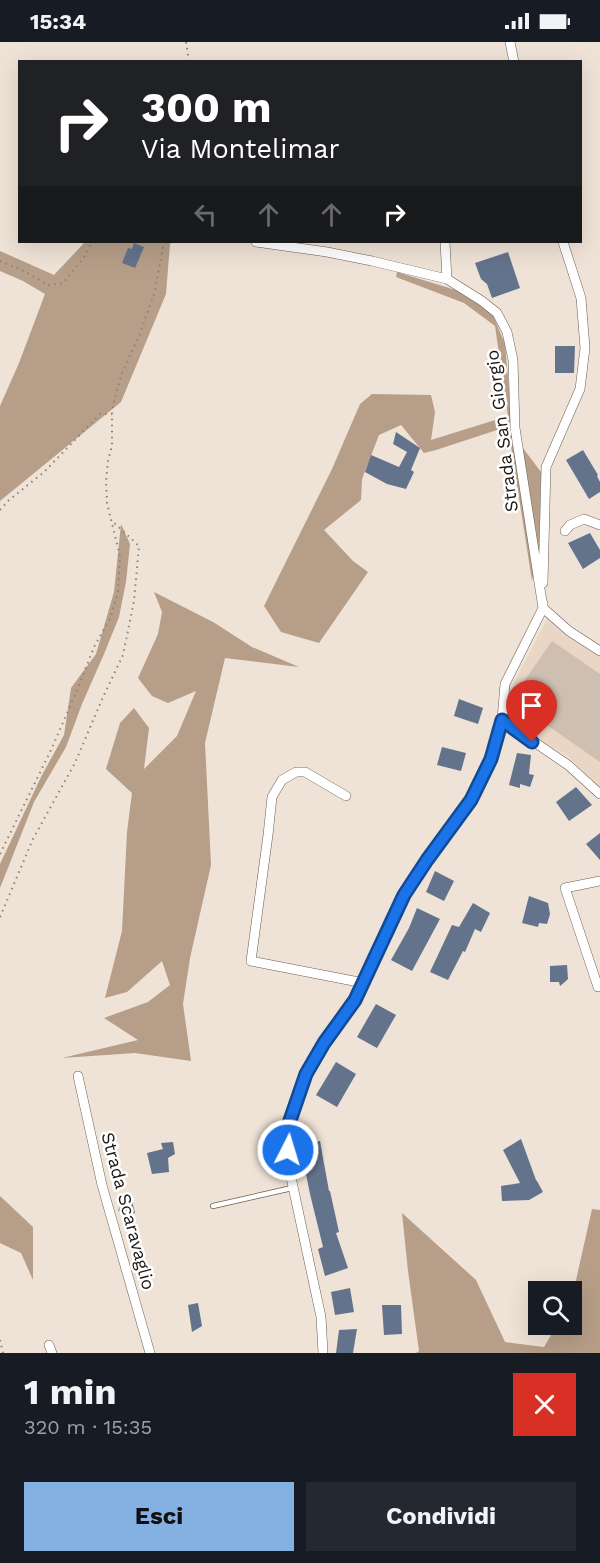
<!DOCTYPE html>
<html lang="it">
<meta charset="utf-8">
<style>
:root{--surface:#171b24;--page:#242831;--text:#f1f3f6;--muted:#9ea1a6;--accent:#85b1e2}
body{margin:0;font-family:"Work Sans",sans-serif;background:var(--page);color:var(--text);height:100vh;display:flex;flex-direction:column;font-size:22px;white-space:nowrap}
*{box-sizing:border-box;margin:0}
p{font-size:20px;color:var(--muted)}
.icon{flex:none;width:33px;height:33px;fill:none;stroke:currentColor;stroke-width:2;stroke-linecap:round;stroke-linejoin:round}
.map{position:relative;height:1311px;overflow:hidden}
.sheet{display:flex;flex-direction:column;background:var(--surface);flex:1}
.sheet>*{flex:none}
.banner{position:absolute;left:18px;top:18px;width:564px;height:183px;border-radius:0px;box-shadow:0 6px 24px #0002;background:#202124;color:#fff;overflow:hidden}
.fabs{position:absolute;left:528px;top:1239px;display:grid;gap:12px}
.fabs a{display:grid;place-items:center;width:54px;height:54px;border-radius:0px;background:var(--surface);box-shadow:0 6px 24px #0002;font-size:30px}
.pin{position:absolute;display:grid;place-items:center;width:51px;height:51px;color:#fff;margin:-62px -26px;border-radius:50% 50% 50% 0;rotate:-45deg;box-shadow:0 0 6px #0007}
.pin .icon{rotate:45deg}
.me{position:absolute;width:66px;margin:-33px;rotate:5deg;stroke-linejoin:round;filter:drop-shadow(0 0 4px #0008)}
.turn{display:flex;align-items:center;gap:21px;height:126px;padding:0 24px;font-size:27px}
.turn .icon{width:78px;height:78px;stroke-width:2.5}
.turn b{display:block;font-size:42px;line-height:51px}
.lanes{display:flex;align-items:center;height:57px;padding:0 24px;background:#0003;justify-content:center;gap:30px;direction:ltr}
.lanes .off{opacity:.35}
.round{display:grid;place-items:center;flex:none;width:63px;height:63px;border-radius:0px;background:var(--page)}
.overview{display:flex;align-items:center;justify-content:space-between;height:102px;padding:0 24px}
h1{font-size:36px;font-weight:700;line-height:45px}
.primary-button{display:flex;gap:12px;margin-top:auto;padding:12px 24px}
.primary-button a{flex:1;height:69px;border-radius:0px;background:var(--accent);color:#111;font-size:24px;font-weight:700;line-height:69px;text-align:center}
.primary-button a+a{background:var(--page);color:var(--text)}
.status{display:flex;justify-content:space-between;align-items:center;height:42px;padding:0 30px;background:var(--surface);direction:ltr}
.status svg{height:16px;fill:currentColor}
.map>svg:first-child{display:block}
</style>
<div class="status"><b>15:34</b><svg viewBox="0 0 49 12"><path d="M0 12V9h3v3zM5 12V6h3v6zM10 12V3h3v9zM15 12V0h3v12zM26 1h20v11H26zM47 4h2v5h-2z"/></svg></div>
<div class="map">
<svg width="600" height="1311" viewBox="0 0 600 1311">
<rect width="100%" height="100%" fill="#efe2d6"/>
<path fill="#e9d6c5" d="M 548,575 L 600,612 L 600,746 L 567,713 L 536,696 L 518,681 L 511,671 L 511,653 L 515,639 Z"/>
<path fill="#cfbfb0" d="M 552,599 L 600,632 L 600,720 L 511,658 Z"/>
<path fill="#b69e88" d="M 85,200 L 173,200 L 170,202 L 166,252 L 121,360 L 0,459 L 0,364 L 19,321 L 45,252 L 23,239 L 0,229 L 0,209 L 54,233 Z
M 397,230 L 459,249 L 492,271 L 505,302 L 513,393 L 541,430 L 539,505 L 532,539 L 511,404 L 500,387 L 436,408 L 424,411 L 401,383 L 379,393 L 362,437 L 361,458 L 324,488 L 353,519 L 368,530 L 319,601 L 281,590 L 264,564 L 332,427 L 360,362 L 372,352 L 431,353 L 435,370 L 431,398 L 508,374 L 495,284 L 464,261 L 396,235 Z
M 121,482 L 130,502 L 126,540 L 119,575 L 104,612 L 82,662 L 66,705 L 34,760 L 0,846 L 0,822 L 41,735 L 64,693 L 71,646 L 96,612 L 114,550 Z
M 154,550 L 213,580 L 252,605 L 299,625 L 225,616 L 205,701 L 211,823 L 190,916 L 183,962 L 191,1019 L 135,1011 L 62,1016 L 138,998 L 104,976 L 148,960 L 170,943 L 162,919 L 127,950 L 105,956 L 122,889 L 127,790 L 132,751 L 106,727 L 120,681 L 134,666 L 149,686 L 144,727 L 177,694 L 196,649 L 168,661 L 152,654 L 138,636 L 158,592 L 162,570 Z
M 0,1154 L 33,1185 L 33,1238 L 21,1211 L 0,1201 Z
M 592,1167 L 600,1168 L 600,1311 L 416,1311 L 419,1309 L 408,1229 L 402,1171 L 476,1238 L 505,1300 L 544,1305 L 557,1283 L 572,1282 L 572,1256 Z"/>
<path fill="#63738b" d="M 134,201 L 144,205 L 135,226 L 122,221 L 128,206 L 132,207 Z
M 508,210 L 520,246 L 492,256 L 487,242 L 481,237 L 475,221 Z
M 555,304 L 575,304 L 574,331 L 555,331 Z
M 396,390 L 420,406 L 411,428 L 414,430 L 406,447 L 387,442 L 365,430 L 371,413 L 399,425 L 407,410 L 393,402 Z
M 583,408 L 598,433 L 597,434 L 600,440 L 600,450 L 589,457 L 566,418 Z
M 590,491 L 600,508 L 600,516 L 583,527 L 568,501 Z
M 459,657 L 483,666 L 478,682 L 454,674 Z
M 442,705 L 466,711 L 461,729 L 437,723 Z
M 517,711 L 531,713 L 529,732 L 534,733 L 530,745 L 520,742 L 520,746 L 509,743 Z
M 576,745 L 592,763 L 569,779 L 556,760 Z
M 600,791 L 600,818 L 586,802 Z
M 435,829 L 454,839 L 444,859 L 426,850 Z
M 529,854 L 548,861 L 550,872 L 547,882 L 539,881 L 538,885 L 522,881 Z
M 473,861 L 490,871 L 481,890 L 475,887 L 465,910 L 463,909 L 448,938 L 430,930 L 452,883 L 459,885 Z
M 417,866 L 440,877 L 412,929 L 391,918 L 409,886 Z
M 567,923 L 568,937 L 566,939 L 560,944 L 559,940 L 550,940 L 550,924 Z
M 376,962 L 396,973 L 377,1006 L 357,995 Z
M 336,1020 L 356,1032 L 337,1065 L 316,1053 Z
M 521,1097 L 536,1138 L 537,1139 L 543,1150 L 529,1158 L 502,1159 L 501,1144 L 520,1141 L 503,1108 Z
M 320,1099 L 329,1149 L 330,1149 L 339,1190 L 336,1191 L 348,1226 L 325,1234 L 318,1207 L 323,1205 L 310,1152 L 300,1103 Z
M 173,1100 L 175,1112 L 168,1116 L 169,1130 L 152,1132 L 147,1111 L 163,1107 L 161,1101 Z
M 131,1155 L 135,1171 L 122,1174 L 118,1168 L 120,1165 L 124,1164 L 122,1157 Z
M 350,1246 L 354,1270 L 335,1273 L 331,1250 Z
M 198,1261 L 202,1284 L 192,1290 L 188,1263 Z
M 382,1263 L 401,1263 L 402,1292 L 384,1293 Z
M 357,1287 L 353,1311 L 336,1311 L 339,1288 Z"/>
<g fill="none" stroke-linecap="round" stroke-linejoin="round">
<defs>
<path id="service" d="M 213,1164 L 292,1146"/>
<path id="minor" d="M 510,0 L 514,20
M 256,200 L 327,210 L 372,219 L 447,237 L 482,259 L 497,271 L 507,290 L 513,318 L 515,386 L 543,566 L 505,642 L 502,678 L 491,717 L 471,758 L 427,818 L 404,853 L 355,958 L 324,1001 L 306,1033 L 286,1090 L 289,1126 L 321,1275 L 323,1311
M 445,200 L 447,237
M 565,489 L 570,483 L 584,477 L 600,483
M 543,541 L 546,425 L 580,347 L 585,306 L 581,256 L 563,200
M 543,561 L 543,566 L 569,589 L 600,609
M 502,678 L 568,723 L 600,752
M 346,754 L 305,730 L 296,730 L 282,738 L 272,755 L 268,793 L 251,919 L 364,941
M 598,945 L 565,846 L 600,839
M 78,1034 L 102,1143 L 150,1311
M 49,1303 L 52,1311"/>
</defs>
<use href="#service" stroke="#695e54" stroke-width="6"/>
<use href="#minor" stroke="#695e54" stroke-width="10"/>
<path stroke="#8b8279" stroke-width="2" stroke-dasharray="1.5 4.5" stroke-linecap="butt" d="M 186,0 L 189,20
M 0,219 L 24,229 L 48,243 L 63,241 L 83,217 L 92,200
M 0,468 L 8,459 L 44,430 L 100,372 L 112,372
M 0,812 L 51,708 L 78,646 L 94,605 L 110,577 L 118,550 L 120,514 L 107,461 L 106,439 L 108,419 L 112,404 L 112,372 L 114,359 L 122,331 L 139,294 L 155,249 L 163,205 L 165,200
M 0,875 L 33,797 L 75,721 L 103,655 L 123,613 L 134,559 L 139,504 L 111,478
M 0,1298 L 3,1311"/>
<use href="#service" stroke="#fff" stroke-width="4.5"/>
<use href="#minor" stroke="#fff" stroke-width="9"/>
</g>
<g fill="none" stroke-linecap="round" stroke-linejoin="round">
<defs>
<path id="route" d="M 288,1108 L 286,1090 L 306,1032 L 324,1001 L 355,958 L 404,853 L 427,818 L 471,758 L 491,717 L 502,678 L 532,700"/>
</defs>
<use href="#route" stroke="#114b97" stroke-width="15"/>
<use href="#route" stroke="#1a73e8" stroke-width="10"/>
</g>
<g text-anchor="middle" stroke-width="5" stroke-linejoin="round" paint-order="stroke">
<g font-size="18" fill="#1c1813" stroke="#fff">
<text transform="translate(502 389) rotate(-97)" y="6">Strada San Giorgio</text>
<text transform="translate(128 1169) rotate(75)" y="6">Strada Scaravaglio</text>
</g>
</g>
</svg>
<div class="fabs">
<a><svg class="icon" aria-label="search" viewBox="0 0 24 24"><circle cx="10" cy="10" r="6"/><path d="M15 15l6 6"/></svg></a>
</div>
<div class="pin" style="left:532px;top:700px;background:#d93025"><svg class="icon" aria-label="arrive" viewBox="0 0 24 24"><path d="M6 21V4h12l-3 4 3 4H6"/></svg></div>
<svg class="me" style="left:288px;top:1108px" viewBox="-20 -20 40 40"><circle r="17" fill="#1a73e8" stroke="#fff" stroke-width="3"/><path d="M0-11L8 9 0 5-8 9z" fill="#fff"/></svg>
<div class="banner">
<div class="turn"><svg class="icon" aria-label="right" viewBox="0 0 24 24"><path d="M7 20v-9h11M14 6l5 5-5 5"/></svg><div><b>300 m</b>Via Montelimar</div></div>
<div class="lanes"><svg class="icon off" aria-label="left" viewBox="0 0 24 24"><path d="M17 20v-9H6M10 6l-5 5 5 5"/></svg><svg class="icon off" aria-label="ahead" viewBox="0 0 24 24"><path d="M12 20V5M6 11l6-6 6 6"/></svg><svg class="icon off" aria-label="ahead" viewBox="0 0 24 24"><path d="M12 20V5M6 11l6-6 6 6"/></svg><svg class="icon" aria-label="right" viewBox="0 0 24 24"><path d="M7 20v-9h11M14 6l5 5-5 5"/></svg></div>
</div>
</div>
<section class="sheet">
<div class="overview"><div><h1>1 min</h1><p>320 m · 15:35</p></div><a class="round" style="background:#d93025;color:#fff"><svg class="icon" aria-label="close" viewBox="0 0 24 24"><path d="M6 6l12 12M18 6L6 18"/></svg></a></div>
<div class="primary-button"><a>Esci</a><a>Condividi</a></div>
</section>
